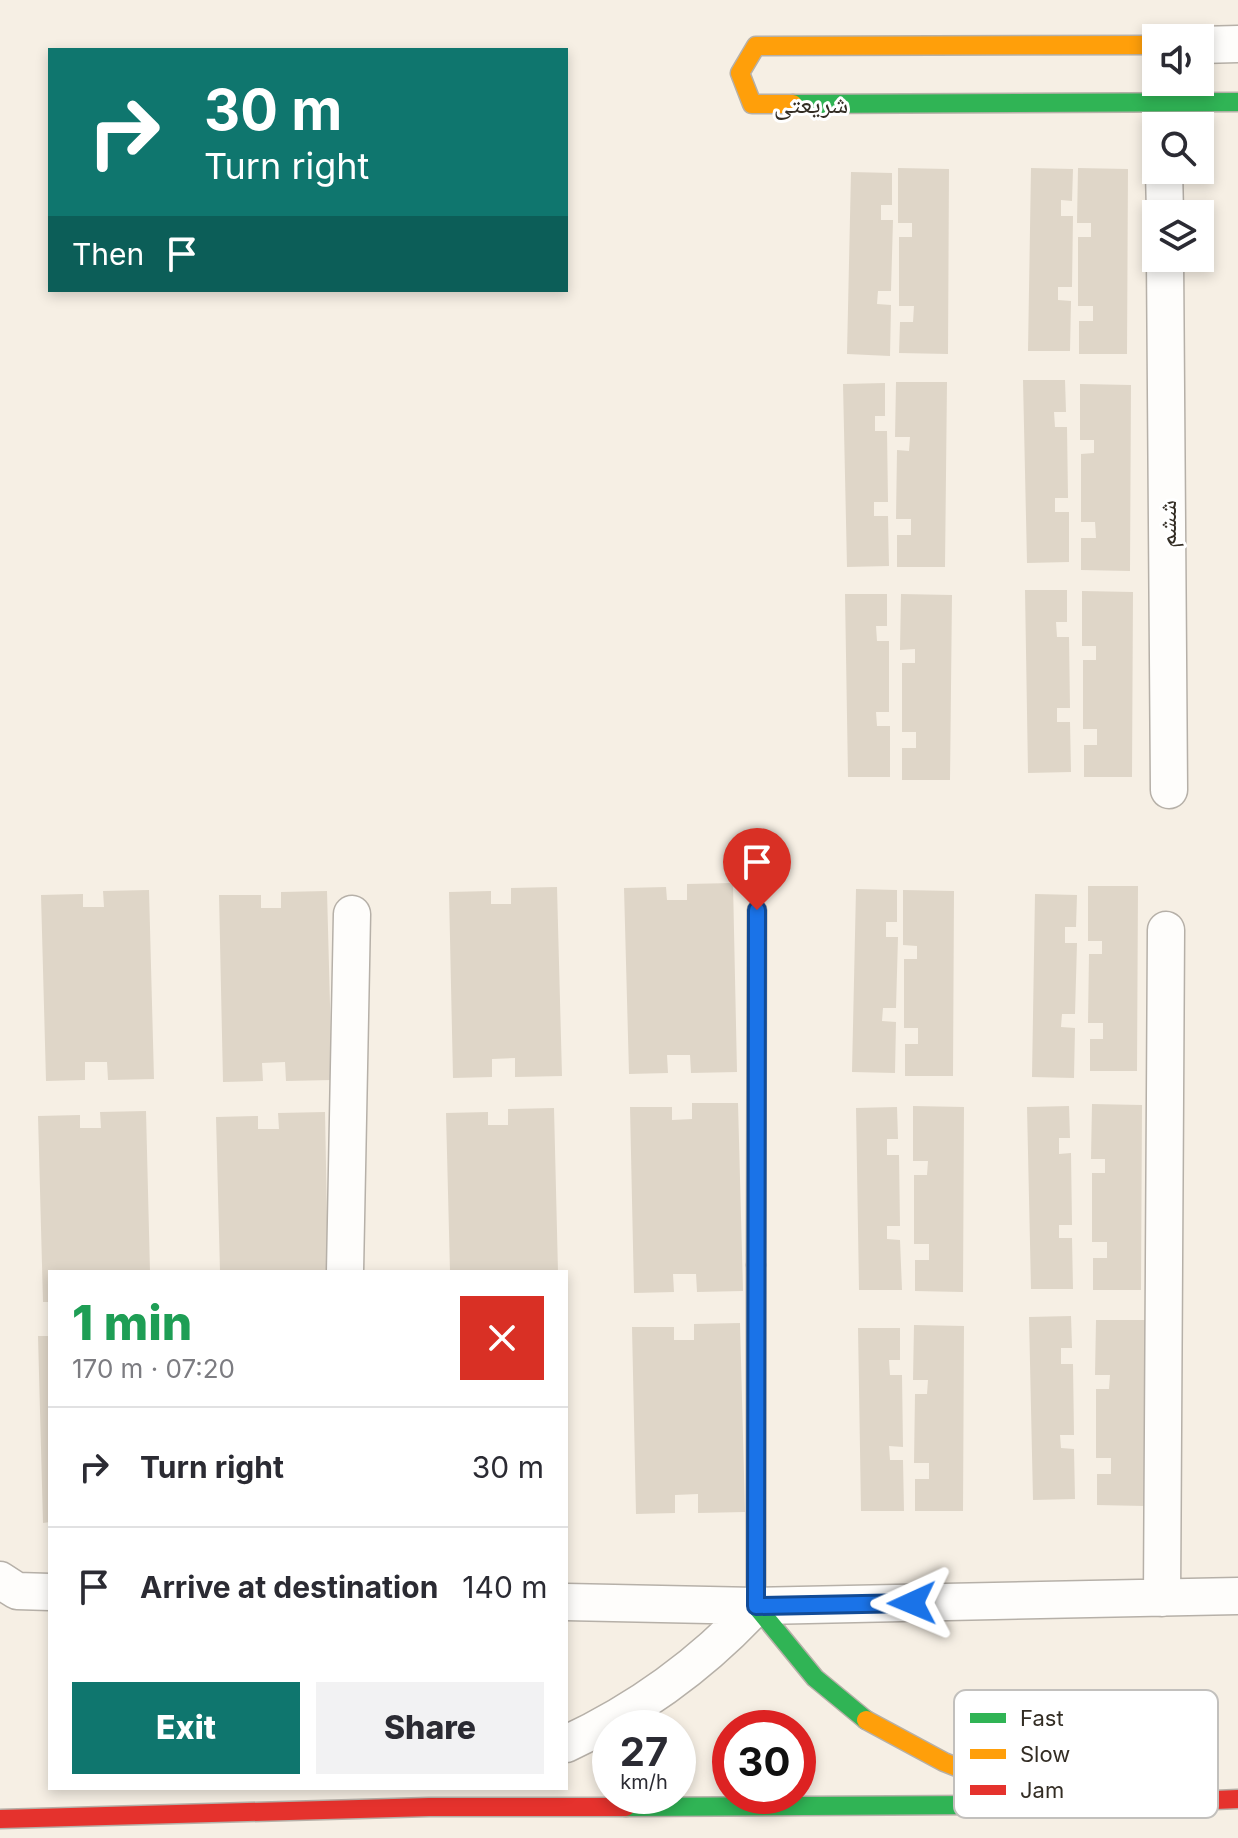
<!DOCTYPE html>
<meta charset="utf-8">
<style>
:root{--surface:#fff;--page:#f2f2f3;--text:#2b2b33;--muted:#7c7c81;--line:#e1e1e2;--accent:#0f766e}
body{margin:0;font-family:Inter,"Noto Naskh Arabic",sans-serif;background:var(--page);color:var(--text);height:100vh;display:flex;flex-direction:column;font-size:30px;white-space:nowrap}
*{box-sizing:border-box;margin:0}
p{font-size:26px;color:var(--muted)}
.icon{flex:none;width:44px;height:44px;fill:none;stroke:currentColor;stroke-width:2;stroke-linecap:round;stroke-linejoin:round}
.map{position:relative;flex:1;overflow:hidden}
.sheet{position:absolute;left:48px;top:1270px;width:520px;height:520px;display:flex;flex-direction:column;background:var(--surface);border-radius:0px;box-shadow:0 4px 12px #0003}
.sheet>*{flex:none}
.top-card{position:absolute;left:48px;top:48px;width:520px;height:244px;border-radius:0px;box-shadow:0 4px 12px #0003;background:#0f766e;color:#fff;overflow:hidden}
.buttons{position:absolute;left:1142px;top:24px;display:grid;gap:16px}
.buttons a{display:grid;place-items:center;width:72px;height:72px;border-radius:0px;background:var(--surface);box-shadow:0 4px 12px #0003;font-size:40px}
.speed{position:absolute;left:592px;top:1710px;display:flex;gap:16px;font-size:40px;font-weight:700;text-align:center}
.speed>*{display:grid;place-content:center;width:104px;height:104px;border-radius:50%;background:var(--surface);box-shadow:0 4px 12px #0003;line-height:1}
.speed small{font-size:20px;font-weight:400}
.speed .limit{border:12px solid #d22;background:#fff;color:#111}
.pin{position:absolute;display:grid;place-items:center;width:68px;height:68px;color:#fff;margin:-82px -34px;border-radius:50% 50% 50% 0;rotate:-45deg;box-shadow:0 0 8px #0007}
.pin .icon{rotate:45deg}
.me{position:absolute;width:88px;margin:-44px;rotate:269deg;stroke-linejoin:round;filter:drop-shadow(0 0 6px #0008)}
.turn{display:flex;align-items:center;gap:28px;height:168px;padding:0 24px;font-size:36px}
.turn .icon{width:104px;height:104px;stroke-width:2.5}
.turn b{display:block;font-size:56px;line-height:68px}
.then{display:flex;align-items:center;height:76px;padding:0 24px;background:#0003;gap:16px;font-size:30px}
.round{display:grid;place-items:center;flex:none;width:84px;height:84px;border-radius:0px;background:var(--page)}
.summary{display:flex;align-items:center;justify-content:space-between;height:136px;padding:0 24px}
h1{font-size:48px;font-weight:800;line-height:60px;color:#1e9e55}
.primary-button{display:flex;gap:16px;margin-top:auto;padding:16px 24px}
.primary-button a{flex:1;height:92px;border-radius:0px;background:var(--accent);color:#fff;font-size:32px;font-weight:800;line-height:92px;text-align:center}
.primary-button a+a{background:var(--page);color:var(--text)}
ul{padding:0;list-style:none}
li{display:flex;align-items:center;gap:24px;height:120px;padding:0 24px;border-top:2px solid var(--line)}
li div{flex:1}
li b{display:block;font-size:30px}
li em{font-style:normal}
.map>svg:first-child{display:block}
</style>
<div class="map">
<svg width="1238" height="1838" viewBox="0 0 1238 1838">
<rect width="100%" height="100%" fill="#f6efe4"/>
<path fill="#dfd6c8" d="M 898,168 L 949,169 L 948,354 L 899,353 L 900,322 L 913,322 L 914,306 L 899,306 L 899,237 L 912,237 L 912,223 L 898,223 Z
M 1031,168 L 1073,169 L 1072,201 L 1061,200 L 1061,216 L 1073,216 L 1072,287 L 1058,287 L 1058,300 L 1071,301 L 1070,351 L 1028,351 Z
M 1078,168 L 1128,169 L 1127,354 L 1079,354 L 1079,321 L 1093,321 L 1093,306 L 1078,306 L 1078,237 L 1091,237 L 1091,223 L 1077,223 Z
M 851,172 L 892,173 L 892,205 L 881,205 L 881,220 L 893,220 L 891,291 L 878,291 L 877,304 L 891,305 L 890,356 L 847,354 Z
M 1023,380 L 1065,380 L 1066,412 L 1054,412 L 1055,427 L 1067,427 L 1068,498 L 1055,498 L 1055,512 L 1069,512 L 1069,562 L 1027,563 Z
M 896,382 L 947,382 L 945,567 L 897,567 L 897,535 L 911,535 L 911,519 L 896,519 L 897,450 L 909,451 L 910,437 L 895,437 Z
M 885,383 L 885,416 L 875,416 L 875,431 L 887,431 L 888,502 L 874,502 L 874,516 L 888,516 L 889,566 L 847,567 L 843,384 Z
M 1080,384 L 1131,385 L 1130,571 L 1081,570 L 1081,538 L 1096,538 L 1095,522 L 1081,522 L 1081,454 L 1094,453 L 1094,440 L 1080,440 Z
M 1025,590 L 1067,590 L 1067,622 L 1056,622 L 1057,637 L 1069,637 L 1070,708 L 1057,708 L 1057,722 L 1070,722 L 1071,772 L 1028,773 Z
M 1082,591 L 1133,592 L 1132,777 L 1084,777 L 1084,745 L 1097,745 L 1097,729 L 1083,729 L 1083,660 L 1096,660 L 1096,646 L 1082,646 Z
M 845,594 L 887,594 L 887,626 L 876,626 L 877,641 L 889,641 L 889,712 L 876,712 L 877,726 L 890,726 L 890,777 L 848,777 Z
M 901,594 L 952,595 L 950,780 L 902,780 L 902,748 L 916,748 L 916,732 L 902,732 L 902,663 L 915,663 L 915,649 L 900,650 Z
M 733,883 L 737,1072 L 691,1073 L 690,1055 L 667,1055 L 668,1073 L 629,1074 L 624,888 L 666,887 L 667,900 L 687,900 L 687,884 Z
M 1088,886 L 1138,886 L 1137,1071 L 1090,1071 L 1090,1039 L 1103,1039 L 1103,1023 L 1088,1023 L 1089,954 L 1102,954 L 1102,941 L 1088,941 Z
M 557,887 L 562,1076 L 515,1077 L 515,1058 L 492,1059 L 492,1077 L 453,1078 L 449,892 L 491,891 L 491,904 L 511,904 L 511,888 Z
M 856,889 L 897,890 L 897,922 L 886,922 L 886,937 L 898,937 L 896,1008 L 883,1008 L 882,1021 L 896,1022 L 895,1073 L 852,1072 Z
M 149,890 L 154,1079 L 108,1080 L 107,1062 L 85,1062 L 85,1080 L 46,1081 L 41,895 L 83,894 L 83,907 L 104,907 L 103,891 Z
M 903,890 L 954,891 L 953,1076 L 905,1076 L 905,1044 L 918,1044 L 918,1028 L 904,1028 L 904,959 L 917,959 L 917,946 L 903,945 Z
M 327,891 L 332,1080 L 286,1081 L 285,1062 L 262,1063 L 263,1081 L 223,1082 L 219,895 L 261,895 L 261,908 L 281,908 L 281,892 Z
M 1035,894 L 1077,895 L 1076,927 L 1065,927 L 1065,943 L 1077,943 L 1075,1014 L 1062,1014 L 1061,1027 L 1075,1028 L 1074,1078 L 1032,1077 Z
M 692,1103 L 738,1103 L 743,1291 L 697,1292 L 696,1274 L 673,1274 L 674,1292 L 634,1293 L 630,1107 L 672,1107 L 672,1120 L 692,1119 Z
M 1092,1104 L 1142,1105 L 1141,1290 L 1093,1290 L 1093,1258 L 1107,1258 L 1107,1242 L 1092,1242 L 1092,1173 L 1105,1173 L 1105,1159 L 1091,1159 Z
M 913,1106 L 964,1107 L 963,1292 L 915,1291 L 915,1260 L 929,1260 L 929,1244 L 914,1244 L 914,1175 L 927,1175 L 928,1161 L 913,1161 Z
M 1069,1106 L 1070,1138 L 1059,1138 L 1059,1154 L 1071,1153 L 1072,1225 L 1059,1225 L 1059,1238 L 1072,1238 L 1073,1289 L 1031,1289 L 1027,1107 Z
M 897,1107 L 898,1139 L 887,1139 L 887,1155 L 899,1155 L 900,1226 L 887,1226 L 887,1239 L 900,1240 L 902,1290 L 859,1290 L 856,1108 Z
M 554,1108 L 558,1272 L 450,1272 L 446,1113 L 488,1112 L 488,1125 L 508,1125 L 508,1109 Z
M 146,1111 L 150,1272 L 50,1272 L 50,1302 L 43,1302 L 38,1116 L 80,1115 L 80,1128 L 101,1128 L 100,1112 Z
M 325,1112 L 328,1272 L 220,1272 L 216,1117 L 258,1116 L 258,1129 L 279,1129 L 278,1113 Z
M 1071,1316 L 1072,1348 L 1061,1348 L 1061,1364 L 1073,1364 L 1074,1435 L 1060,1435 L 1061,1448 L 1074,1449 L 1075,1499 L 1033,1500 L 1029,1317 Z
M 1096,1320 L 1146,1320 L 1145,1506 L 1097,1505 L 1097,1474 L 1111,1474 L 1111,1458 L 1096,1458 L 1096,1389 L 1109,1389 L 1110,1375 L 1095,1375 Z
M 740,1323 L 745,1512 L 698,1513 L 698,1494 L 675,1495 L 675,1513 L 636,1514 L 632,1327 L 674,1327 L 674,1340 L 694,1340 L 694,1324 Z
M 914,1325 L 964,1326 L 963,1511 L 915,1511 L 915,1479 L 929,1479 L 929,1463 L 914,1463 L 915,1394 L 927,1394 L 928,1380 L 913,1380 Z
M 858,1328 L 900,1328 L 900,1360 L 889,1360 L 890,1375 L 902,1375 L 903,1447 L 889,1446 L 890,1460 L 903,1460 L 904,1511 L 861,1511 Z
M 38,1336 L 50,1336 L 50,1522 L 43,1523 Z"/>
<g fill="none" stroke-linecap="round" stroke-linejoin="round">
<defs>
<path id="street" d="M 1200,45 L 1238,44
M 1164,170 L 1165,214
M 1165,258 L 1169,790
M 345,1272 L 352,914
M 0,1580 L 17,1591 L 50,1592
M 1162,1598 L 1166,930
M 566,1602 L 756,1606 L 1238,1596
M 566,1744 C 637,1711 703,1663 756,1606"/>
<path id="fast" d="M 793,104 L 1238,102
M 756,1265 L 756,1606 L 815,1678 L 866,1720
M 626,1807 L 1126,1804"/>
<path id="slow" d="M 793,104 L 752,104 L 740,73 L 756,46 L 1156,45
M 756,1265 L 757,910
M 866,1720 L 944,1762 L 1030,1796"/>
<path id="jam" d="M 1126,1804 L 1238,1799
M 0,1819 L 429,1807 L 626,1807"/>
</defs>
<use href="#street" stroke="#b6b0a8" stroke-width="39"/>
<use href="#fast" stroke="#b6b0a8" stroke-width="21"/>
<use href="#slow" stroke="#b6b0a8" stroke-width="21"/>
<use href="#jam" stroke="#b6b0a8" stroke-width="21"/>
<use href="#street" stroke="#fefdfb" stroke-width="36"/>
<use href="#fast" stroke="#30b455" stroke-width="18"/>
<use href="#slow" stroke="#ff9f0a" stroke-width="18"/>
<use href="#jam" stroke="#e5322d" stroke-width="18"/>
</g>
<g fill="none" stroke-linecap="round" stroke-linejoin="round">
<defs>
<path id="route" d="M 757,910 L 756,1606 L 912,1603"/>
</defs>
<use href="#route" stroke="#114b97" stroke-width="20"/>
<use href="#route" stroke="#1a73e8" stroke-width="14"/>
</g>
<g text-anchor="middle" stroke-width="6" stroke-linejoin="round" paint-order="stroke">
<g font-size="26" fill="#332d24" stroke="#fff">
<text x="811" y="113">شریعتی</text>
<text transform="translate(1167 524) rotate(-90)" y="9">ششم</text>
</g>
</g>
<rect x="954" y="1690" width="264" height="128" rx="12" fill="#fff" stroke="#c2c0bd" stroke-width="2"/>
<rect x="970" y="1713" width="36" height="10" fill="#30b455"/>
<rect x="970" y="1749" width="36" height="10" fill="#ff9f0a"/>
<rect x="970" y="1785" width="36" height="10" fill="#e5322d"/>
<g font-size="22" fill="#332d24">
<text x="1020" y="1726">Fast</text>
<text x="1020" y="1762">Slow</text>
<text x="1020" y="1798">Jam</text>
</g>
</svg>
<div class="buttons">
<a><svg class="icon" aria-label="sound" viewBox="0 0 24 24"><path d="M4 9h4l5-4v14l-5-4H4zM17 9q2 3 0 6"/></svg></a>
<a><svg class="icon" aria-label="search" viewBox="0 0 24 24"><circle cx="10" cy="10" r="6"/><path d="M15 15l6 6"/></svg></a>
<a><svg class="icon" aria-label="layers" viewBox="0 0 24 24"><path d="M12 4l9 5-9 5-9-5zM3 14l9 5 9-5"/></svg></a>
</div>
<div class="speed"><div>27<small>km/h</small></div><div class="limit">30</div></div>
<div class="pin" style="left:757px;top:910px;background:#d93025"><svg class="icon" aria-label="arrive" viewBox="0 0 24 24"><path d="M6 21V4h12l-3 4 3 4H6"/></svg></div>
<svg class="me" style="left:912px;top:1603px" viewBox="-20 -20 40 40"><path d="M0-17L14 15 0 8-14 15z" fill="#1a73e8" stroke="#fff" stroke-width="4"/></svg>
<div class="top-card">
<div class="turn"><svg class="icon" aria-label="right" viewBox="0 0 24 24"><path d="M7 20v-9h11M14 6l5 5-5 5"/></svg><div><b>30 m</b>Turn right</div></div>
<div class="then">Then<svg class="icon" aria-label="arrive" viewBox="0 0 24 24"><path d="M6 21V4h12l-3 4 3 4H6"/></svg></div>
</div>
<section class="sheet">
<div class="summary"><div><h1>1 min</h1><p>170 m · 07:20</p></div><a class="round" style="background:#d93025;color:#fff"><svg class="icon" aria-label="close" viewBox="0 0 24 24"><path d="M6 6l12 12M18 6L6 18"/></svg></a></div>
<ul>
<li><svg class="icon" aria-label="right" viewBox="0 0 24 24"><path d="M7 20v-9h11M14 6l5 5-5 5"/></svg><div><b>Turn right</b></div><em>30 m</em></li>
<li><svg class="icon" aria-label="arrive" viewBox="0 0 24 24"><path d="M6 21V4h12l-3 4 3 4H6"/></svg><div><b>Arrive at destination</b></div><em>140 m</em></li>
</ul>
<div class="primary-button"><a>Exit</a><a>Share</a></div>
</section>
</div>
